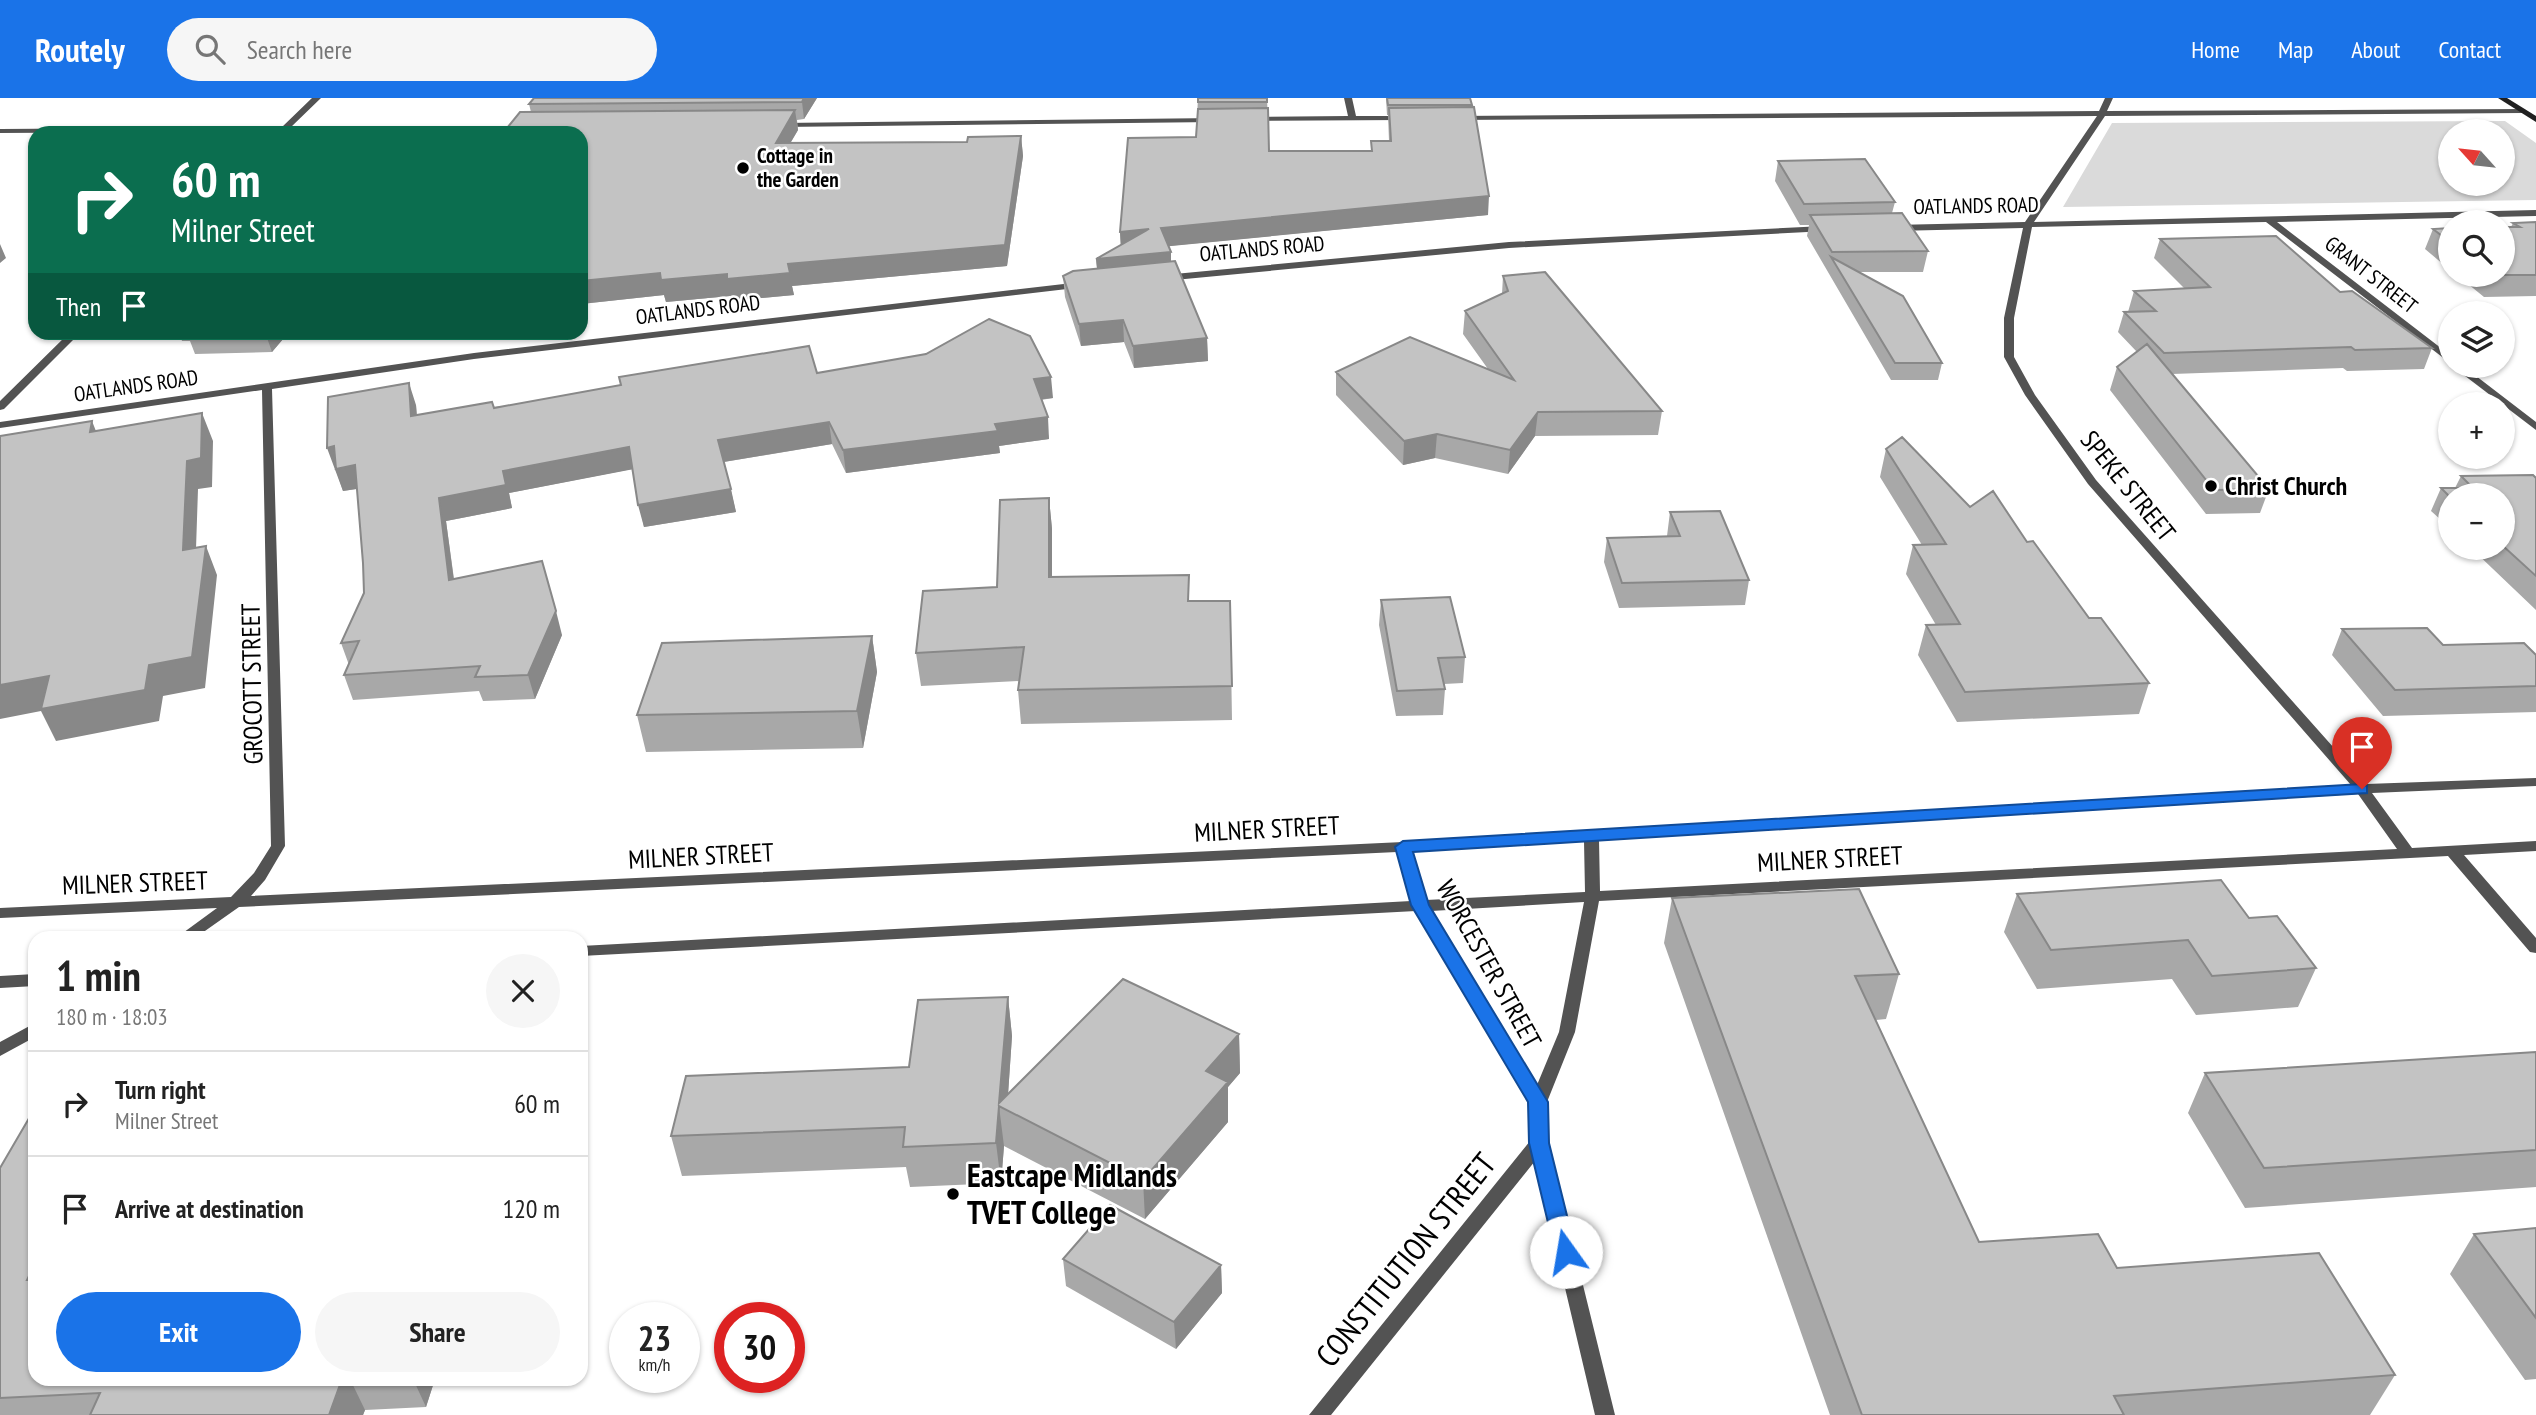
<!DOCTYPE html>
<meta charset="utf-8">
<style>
:root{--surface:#fff;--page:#f6f6f6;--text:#222;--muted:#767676;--line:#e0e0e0;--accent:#1a73e8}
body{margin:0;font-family:"PT Sans Narrow",sans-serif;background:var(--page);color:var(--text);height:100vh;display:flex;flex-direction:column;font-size:26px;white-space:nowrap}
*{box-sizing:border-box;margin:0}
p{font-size:23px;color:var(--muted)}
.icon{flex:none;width:38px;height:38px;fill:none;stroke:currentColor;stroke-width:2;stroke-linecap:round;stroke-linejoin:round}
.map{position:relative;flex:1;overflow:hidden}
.panel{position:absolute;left:28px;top:833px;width:560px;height:455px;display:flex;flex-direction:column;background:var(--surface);border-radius:21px;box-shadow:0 2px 5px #0004}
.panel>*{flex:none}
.banner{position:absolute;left:28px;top:28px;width:560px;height:214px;border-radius:21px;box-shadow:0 2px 5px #0004;background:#0b6e4f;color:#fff;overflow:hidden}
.needle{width:46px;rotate:297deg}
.buttons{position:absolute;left:2438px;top:21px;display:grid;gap:14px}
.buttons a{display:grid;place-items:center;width:77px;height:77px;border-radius:50%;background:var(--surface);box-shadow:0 2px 5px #0004;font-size:35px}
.speed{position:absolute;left:609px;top:1204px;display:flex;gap:14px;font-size:35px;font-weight:700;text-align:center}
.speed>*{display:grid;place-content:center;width:91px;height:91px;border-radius:50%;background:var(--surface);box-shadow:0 2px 5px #0004;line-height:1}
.speed small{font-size:18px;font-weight:400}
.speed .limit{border:10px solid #d22;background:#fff;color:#111}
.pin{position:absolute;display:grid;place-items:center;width:60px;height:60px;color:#fff;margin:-72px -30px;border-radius:50% 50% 50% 0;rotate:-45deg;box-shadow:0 0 7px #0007}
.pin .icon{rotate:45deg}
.me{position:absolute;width:77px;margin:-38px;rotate:347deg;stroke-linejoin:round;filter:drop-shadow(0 0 5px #0008)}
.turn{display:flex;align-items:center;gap:24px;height:147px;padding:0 28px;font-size:32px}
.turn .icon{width:91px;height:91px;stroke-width:2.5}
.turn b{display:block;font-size:49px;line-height:60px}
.then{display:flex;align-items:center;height:66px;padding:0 28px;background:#0003;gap:14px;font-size:26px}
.round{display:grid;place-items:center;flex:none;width:74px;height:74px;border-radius:37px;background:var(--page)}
.headline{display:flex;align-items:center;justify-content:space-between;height:119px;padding:0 28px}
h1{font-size:42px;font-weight:800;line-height:52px}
.cta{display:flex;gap:14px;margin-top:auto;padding:14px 28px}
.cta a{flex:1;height:80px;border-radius:42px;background:var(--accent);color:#fff;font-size:28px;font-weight:800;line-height:80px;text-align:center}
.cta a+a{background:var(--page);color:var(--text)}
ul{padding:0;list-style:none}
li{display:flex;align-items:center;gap:21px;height:105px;padding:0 28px;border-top:2px solid var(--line)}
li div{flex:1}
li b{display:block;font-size:26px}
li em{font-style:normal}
header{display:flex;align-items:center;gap:42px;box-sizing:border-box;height:98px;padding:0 35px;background:var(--accent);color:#fff}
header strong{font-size:33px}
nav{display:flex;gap:38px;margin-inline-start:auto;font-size:24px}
.search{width:490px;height:63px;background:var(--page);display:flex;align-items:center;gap:18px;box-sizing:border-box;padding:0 24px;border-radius:38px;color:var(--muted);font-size:26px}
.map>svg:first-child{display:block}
</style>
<header>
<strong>Routely</strong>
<div class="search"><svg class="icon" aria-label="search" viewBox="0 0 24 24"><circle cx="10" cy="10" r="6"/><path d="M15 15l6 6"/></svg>Search here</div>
<nav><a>Home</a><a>Map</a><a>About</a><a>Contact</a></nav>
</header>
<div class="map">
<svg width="2536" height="1317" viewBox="0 0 2536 1317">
<rect width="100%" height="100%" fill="#fff"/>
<path fill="#dadada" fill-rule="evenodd" d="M 2505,23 L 2536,45 L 2536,102 L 2063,109 L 2112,25 ZM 2450,33 L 2502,33 L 2502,86 L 2450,86 Z"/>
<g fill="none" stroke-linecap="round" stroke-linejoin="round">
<path fill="#535353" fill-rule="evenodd" d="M 312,0 L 321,0 L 291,29 L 526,28 L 530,30 L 526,32 L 0,35 L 0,31 L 282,29 Z
M 1344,0 L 1352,0 L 1356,18 L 1404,18 L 1408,20 L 1404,22 L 1250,23 L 1246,21 L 1250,19 L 1348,18 Z
M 2105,0 L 2113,0 L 2107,13 L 2522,11 L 2526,13 L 2522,15 L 2105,18 L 2034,124 L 2536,112 L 2536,118 L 2277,124 L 2450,257 L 2450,265 L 2266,124 L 2032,129 L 2014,220 L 2014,259 L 2035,297 L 2096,382 L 2366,686 L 2536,680 L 2536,688 L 2372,695 L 2412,750 L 2536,743 L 2536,753 L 2464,757 L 2536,840 L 2536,855 L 2530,854 L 2448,758 L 1599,803 L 1575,934 L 1547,1004 L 1548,1045 L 1615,1317 L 1595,1317 L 1535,1063 L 1331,1317 L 1309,1317 L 1530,1043 L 1529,1004 L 1416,813 L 581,858 L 581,848 L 1411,803 L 1397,754 L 239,809 L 195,840 L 176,840 L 217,810 L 0,820 L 0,810 L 231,799 L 254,775 L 271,748 L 262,292 L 0,330 L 0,324 L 474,255 L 1081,184 L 1084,185 L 1084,189 L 474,261 L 272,291 L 285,748 L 265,782 L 251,798 L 1403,744 L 2351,687 L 2088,386 L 2025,297 L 2004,259 L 2004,220 L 2023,130 L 1894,133 L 1889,130 L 1894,127 L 2025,124 L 2097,18 L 1456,22 L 1452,20 L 1456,18 L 2099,13 ZM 2358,696 L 2397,751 L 1600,793 L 1599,742 ZM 1584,743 L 1585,794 L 1426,802 L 1412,753 ZM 1584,804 L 1559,934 L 1537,987 L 1431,813 Z
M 1218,20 L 1218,24 L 1215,24 L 781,29 L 777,27 L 781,25 Z
M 1824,128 L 1829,131 L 1827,133 L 1509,150 L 1164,183 L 1159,180 L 1164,177 L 1509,144 Z
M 70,234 L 81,234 L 4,311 L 0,312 L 0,303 Z
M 2452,268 L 2463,268 L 2536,324 L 2536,332 Z
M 35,876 L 35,888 L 0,890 L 0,878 Z
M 35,925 L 35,939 L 0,958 L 0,944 Z"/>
<path fill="#202020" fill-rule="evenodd" d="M 2498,0 L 2507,0 L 2536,18 L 2536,24 Z"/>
</g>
<path fill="#a8a8a8" d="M 534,0 L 817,0 L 804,21 L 797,22 L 798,32 L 791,44 L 967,44 L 1021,38 L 1023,58 L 1007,168 L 792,188 L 794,197 L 731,203 L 730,198 L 666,204 L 664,197 L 581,206 L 581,35 L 531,14 L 529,6 Z
M 1198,0 L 1267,0 L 1269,53 L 1371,53 L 1371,43 L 1389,43 L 1388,17 L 1387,17 L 1386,0 L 1470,0 L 1488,117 L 1168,148 L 1171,163 L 1207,240 L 1208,263 L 1134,270 L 1124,244 L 1081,248 L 1065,199 L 1063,178 L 1097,170 L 1096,161 L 1121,147 L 1120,134 L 1196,39 Z
M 1778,63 L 1895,104 L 1892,115 L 1928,153 L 1923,174 L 1859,174 L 1942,265 L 1938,282 L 1891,282 L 1807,138 L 1809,127 L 1800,127 L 1775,83 Z
M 2536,124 L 2536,198 L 2484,199 L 2457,177 L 2502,177 L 2511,129 L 2513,125 Z
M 2450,130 L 2450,172 L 2425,151 L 2433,131 Z
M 2160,141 L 2340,194 L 2432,250 L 2424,271 L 2347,273 L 2343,270 L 2172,276 L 2269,391 L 2260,415 L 2206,416 L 2110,292 L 2117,269 L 2137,254 L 2118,234 L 2124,214 L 2128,214 L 2134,193 L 2185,191 L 2154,160 Z
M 1503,178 L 1662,313 L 1658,337 L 1535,338 L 1508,376 L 1435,360 L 1403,367 L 1336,297 L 1336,274 L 1488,271 L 1463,236 L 1465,213 L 1502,196 Z
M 179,234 L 289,234 L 272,254 L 195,256 L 190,243 L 182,243 Z
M 817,275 L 1053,300 L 1041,302 L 1049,341 L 999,348 L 1000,355 L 846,375 L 832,346 L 724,364 L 736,414 L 644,429 L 632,371 L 509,395 L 512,410 L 446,423 L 454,481 L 562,537 L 535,601 L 483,603 L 479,593 L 353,602 L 344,577 L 349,567 L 341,545 L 364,495 L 363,465 L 357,391 L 343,393 L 336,372 L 334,372 L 416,307 L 417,317 Z
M 1886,351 L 1970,409 L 2027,444 L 2089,520 L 2149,585 L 2139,616 L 1957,624 L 1918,557 L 1926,527 L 1936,527 L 1906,476 L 1913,447 L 1922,447 L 1880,379 Z
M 2461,378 L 2536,380 L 2536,512 L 2471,450 L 2502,450 L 2502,397 L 2450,397 L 2450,430 L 2431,413 L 2441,390 L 2455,390 Z
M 1049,400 L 1052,431 L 1052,479 L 1190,503 L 1230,503 L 1232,622 L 1021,626 L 1018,592 L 1019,583 L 921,588 L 916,555 L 997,489 Z
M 1670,414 L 1749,482 L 1745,507 L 1619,510 L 1604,464 L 1607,440 L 1667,438 Z
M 1381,502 L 1465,559 L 1463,585 L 1444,586 L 1445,591 L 1443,617 L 1396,618 L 1379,527 Z
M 2342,531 L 2443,547 L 2536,557 L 2536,614 L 2383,618 L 2332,557 Z
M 872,538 L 877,574 L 863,650 L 646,654 L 637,617 Z
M 2017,796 L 2249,820 L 2316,870 L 2298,909 L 2196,917 L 2172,881 L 2037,891 L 2004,834 Z
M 1672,800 L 1899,876 L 1886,921 L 1876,922 L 1979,1144 L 2117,1170 L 2395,1277 L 2370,1317 L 1830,1317 L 1664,845 Z
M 1008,899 L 1012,938 L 1008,996 L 1239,936 L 1240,975 L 1228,989 L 1228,1024 L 1145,1121 L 1004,1048 L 1001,1085 L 910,1089 L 906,1069 L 682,1078 L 671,1038 L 909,969 Z
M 2536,954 L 2536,1089 L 2245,1110 L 2188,1015 L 2205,975 Z
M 0,1070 L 35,1281 L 435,1281 L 426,1309 L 365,1312 L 363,1317 L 0,1317 Z
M 2536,1130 L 2536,1281 L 2525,1282 L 2450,1176 L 2474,1136 Z
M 1063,1161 L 1221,1167 L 1222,1195 L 1176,1251 L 1066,1188 Z"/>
<path fill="#888" d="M 804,0 L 817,0 L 804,21 L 802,4 Z
M 795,12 L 798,32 L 779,64 L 776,45 Z
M 1021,38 L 1023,58 L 1007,168 L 792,188 L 794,197 L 731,203 L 730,198 L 666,204 L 664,197 L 581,206 L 581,183 L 660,175 L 788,166 Z
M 1489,98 L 1488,117 L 1161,149 L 1161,130 Z
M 1149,131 L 1121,153 L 1120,134 Z
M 0,146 L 6,160 L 0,165 Z
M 1171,154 L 1171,173 L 1098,180 L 1096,161 Z
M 1123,222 L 1124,244 L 1081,248 L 1079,226 Z
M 265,234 L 289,234 L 272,254 Z
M 1207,240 L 1208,263 L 1134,270 L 1133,248 Z
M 1051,279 L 1053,300 L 1035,302 L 1034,281 Z
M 409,285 L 416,307 L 418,340 L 411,318 Z
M 1538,314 L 1535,338 L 1508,376 L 1510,352 Z
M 202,315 L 213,343 L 212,389 L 198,391 L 195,481 L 183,452 L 187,363 Z
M 1048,319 L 1049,341 L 999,348 L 1000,355 L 846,375 L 843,352 L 995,326 Z
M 92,323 L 103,351 L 90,334 Z
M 829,324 L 832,346 L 723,364 L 718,342 Z
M 1437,336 L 1435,360 L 1403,367 L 1404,343 Z
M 334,348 L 355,367 L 362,390 L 343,393 L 327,350 Z
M 629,349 L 634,371 L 509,395 L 512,410 L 446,423 L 457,506 L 449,482 L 439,400 L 503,373 Z
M 731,391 L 736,414 L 644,429 L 638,407 Z
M 1049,400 L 1052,431 L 1052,511 L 1049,479 Z
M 206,448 L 217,477 L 205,590 L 163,598 L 159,623 L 56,643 L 41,613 L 0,621 L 0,587 L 49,578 L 149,567 Z
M 556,513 L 562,537 L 535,601 L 528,577 Z
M 872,538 L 877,574 L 863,650 L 857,613 Z
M 1008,899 L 1012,938 L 1007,1012 L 999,1005 Z
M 1239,936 L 1240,975 L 1228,989 L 1228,1024 L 1145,1121 L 1143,1082 L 1206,973 Z
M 999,1008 L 1004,1048 L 1001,1085 L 996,1045 Z
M 35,1166 L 35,1195 L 27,1182 Z
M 1221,1167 L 1222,1195 L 1176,1251 L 1174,1224 Z
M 342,1281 L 350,1281 L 365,1312 L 363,1317 L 329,1317 Z
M 413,1281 L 435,1281 L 426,1309 Z"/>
<path fill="#c3c3c3" stroke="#888" stroke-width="2" d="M 534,0 L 804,0 L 802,4 L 529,6 Z
M 1198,0 L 1267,0 L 1267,4 L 1198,4 Z
M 1387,0 L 1470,0 L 1472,7 L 1388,7 Z
M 1474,9 L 1489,98 L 1161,130 L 1171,154 L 1096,161 L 1149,131 L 1120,134 L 1128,40 L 1196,39 L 1198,11 L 1268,10 L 1269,53 L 1372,53 L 1371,43 L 1391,43 L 1389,10 Z
M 795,12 L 776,45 L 967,44 L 968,39 L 1021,38 L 1005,147 L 788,166 L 790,175 L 727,181 L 727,176 L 661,182 L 660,175 L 581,183 L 581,35 L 503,35 L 520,14 Z
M 1865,61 L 1895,104 L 1804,106 L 1778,63 Z
M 1902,115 L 1928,153 L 1832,154 L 1810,117 Z
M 2536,124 L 2536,177 L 2493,177 L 2502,177 L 2502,129 L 2520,129 L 2513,125 Z
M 2450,130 L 2450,144 L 2433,131 Z
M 2276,138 L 2340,194 L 2352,193 L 2432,250 L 2355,252 L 2351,249 L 2164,255 L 2124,214 L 2156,213 L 2134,193 L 2210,189 L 2160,141 Z
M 1831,159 L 1903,198 L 1942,265 L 1895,265 Z
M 1175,163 L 1207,240 L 1133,248 L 1123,222 L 1079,226 L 1063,178 L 1073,173 Z
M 1545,174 L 1662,313 L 1538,314 L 1510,352 L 1437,336 L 1404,343 L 1336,274 L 1410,239 L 1514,282 L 1465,213 L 1508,193 L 1503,178 Z
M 989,221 L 1030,238 L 1051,279 L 1034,281 L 1048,319 L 995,326 L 998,333 L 843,352 L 829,324 L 718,342 L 731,391 L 638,407 L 629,349 L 503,373 L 506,387 L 439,400 L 449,482 L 542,463 L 556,513 L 528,577 L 475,579 L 480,568 L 344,577 L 359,543 L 341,545 L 364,495 L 363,465 L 355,367 L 336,371 L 334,348 L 327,350 L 328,299 L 409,285 L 411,318 L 492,304 L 494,310 L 621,287 L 619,279 L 809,248 L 817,275 L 926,256 Z
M 2147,246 L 2269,391 L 2214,392 L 2117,269 Z
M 202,315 L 201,360 L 187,363 L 183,452 L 206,448 L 192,559 L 149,567 L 145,592 L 41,611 L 49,578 L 0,587 L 0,338 L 92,323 L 90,334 Z
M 1902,339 L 1970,409 L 1993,393 L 2027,444 L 2033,443 L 2089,520 L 2101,520 L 2149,585 L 1965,594 L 1926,527 L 1960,526 L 1913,447 L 1946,446 L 1886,351 Z
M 2533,377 L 2536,380 L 2536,478 L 2502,447 L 2502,397 L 2450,397 L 2450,399 L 2441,390 L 2473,390 L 2461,378 Z
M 1049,400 L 1049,479 L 1189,477 L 1188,503 L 1230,503 L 1232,588 L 1018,592 L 1024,549 L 916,555 L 923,493 L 997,489 L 1000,402 Z
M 1720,413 L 1749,482 L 1622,485 L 1607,440 L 1680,438 L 1670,414 Z
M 1450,499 L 1465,559 L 1438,560 L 1445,591 L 1397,593 L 1381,502 Z
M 2427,530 L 2443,547 L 2524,545 L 2536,557 L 2536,588 L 2395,592 L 2342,531 Z
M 872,538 L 857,613 L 637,617 L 662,545 Z
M 2221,782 L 2249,820 L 2277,818 L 2316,870 L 2212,878 L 2188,842 L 2051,852 L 2017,796 Z
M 1859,791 L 1899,876 L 1855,878 L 1979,1144 L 2098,1136 L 2117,1170 L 2319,1155 L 2395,1277 L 2114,1298 L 2124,1317 L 1862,1317 L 1672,800 Z
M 1123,881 L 1239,936 L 1206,973 L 1228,984 L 1143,1082 L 999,1008 L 996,1045 L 903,1049 L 905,1029 L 671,1038 L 686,978 L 909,969 L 918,902 L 1008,899 L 999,1005 Z
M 2536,954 L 2536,1052 L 2264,1070 L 2205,975 Z
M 35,1010 L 35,1166 L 27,1182 L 35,1182 L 35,1281 L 342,1281 L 329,1317 L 90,1317 L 100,1295 L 0,1300 L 0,1070 Z
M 1110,1107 L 1221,1167 L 1174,1224 L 1063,1161 Z
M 2536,1130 L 2536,1220 L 2474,1136 Z"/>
<path fill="#1a73e8" stroke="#114b97" stroke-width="2" d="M 2362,686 L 2367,688 L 2367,695 L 1413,754 L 1429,807 L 1548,1004 L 1549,1045 L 1576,1154 L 1573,1160 L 1566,1162 L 1558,1160 L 1555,1154 L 1529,1045 L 1528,1004 L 1411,807 L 1395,749 L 1403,743 Z"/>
<g fill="#000" stroke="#fff" stroke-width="2.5">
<circle cx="743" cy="70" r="7"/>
<circle cx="2211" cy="388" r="7"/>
<circle cx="953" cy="1096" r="7"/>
</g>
<g text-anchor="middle" stroke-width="5" stroke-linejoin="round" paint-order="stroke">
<g font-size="21" font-weight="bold" fill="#000" stroke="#fff" text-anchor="start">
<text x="757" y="65">Cottage in<tspan x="757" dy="24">the Garden</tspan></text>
</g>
<g font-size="21" fill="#000" stroke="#fff">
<text transform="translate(1976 108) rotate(-1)" y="7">OATLANDS ROAD</text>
<text transform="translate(1262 151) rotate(-5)" y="7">OATLANDS ROAD</text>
<text transform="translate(2371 177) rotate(38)" y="7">GRANT STREET</text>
<text transform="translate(698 212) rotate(-7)" y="7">OATLANDS ROAD</text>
<text transform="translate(136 288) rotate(-8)" y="7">OATLANDS ROAD</text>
</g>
<g font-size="26" fill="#000" stroke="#fff">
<text transform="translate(2128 388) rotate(51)" y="9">SPEKE STREET</text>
<text transform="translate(252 586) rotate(-91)" y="9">GROCOTT STREET</text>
<text transform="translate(1267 731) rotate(-3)" y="9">MILNER STREET</text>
<text transform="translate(701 758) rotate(-3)" y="9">MILNER STREET</text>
<text transform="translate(1830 761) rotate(-3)" y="9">MILNER STREET</text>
<text transform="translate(135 785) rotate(-2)" y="9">MILNER STREET</text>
<text transform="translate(1489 866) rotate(61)" y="9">WORCESTER STREET</text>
</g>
<g font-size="26" font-weight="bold" fill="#000" stroke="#fff" text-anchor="start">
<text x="2225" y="397">Christ Church</text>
</g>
<g font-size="32" font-weight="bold" fill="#000" stroke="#fff" text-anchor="start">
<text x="967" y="1089">Eastcape Midlands<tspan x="967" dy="37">TVET College</tspan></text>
</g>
<g font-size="32" fill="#000" stroke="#fff">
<text transform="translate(1406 1162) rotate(-51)" y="11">CONSTITUTION STREET</text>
</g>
</g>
</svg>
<div class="buttons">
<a><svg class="needle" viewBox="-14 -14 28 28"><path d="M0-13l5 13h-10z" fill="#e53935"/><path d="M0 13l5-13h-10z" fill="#767676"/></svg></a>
<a><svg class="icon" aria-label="search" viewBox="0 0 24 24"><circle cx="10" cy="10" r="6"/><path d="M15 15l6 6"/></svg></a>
<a><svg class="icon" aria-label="layers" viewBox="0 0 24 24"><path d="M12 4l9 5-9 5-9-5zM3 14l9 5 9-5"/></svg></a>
<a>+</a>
<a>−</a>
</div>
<div class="speed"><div>23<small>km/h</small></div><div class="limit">30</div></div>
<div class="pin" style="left:2362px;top:691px;background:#d93025"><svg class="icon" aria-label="arrive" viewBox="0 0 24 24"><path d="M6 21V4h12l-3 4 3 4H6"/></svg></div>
<svg class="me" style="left:1566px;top:1154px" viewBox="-20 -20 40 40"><circle r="19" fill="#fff"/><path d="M0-13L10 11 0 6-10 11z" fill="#1a73e8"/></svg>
<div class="banner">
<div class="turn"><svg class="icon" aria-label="right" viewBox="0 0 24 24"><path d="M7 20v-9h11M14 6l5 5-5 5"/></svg><div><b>60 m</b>Milner Street</div></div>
<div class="then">Then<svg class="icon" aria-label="arrive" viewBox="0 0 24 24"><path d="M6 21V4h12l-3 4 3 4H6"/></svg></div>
</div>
<section class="panel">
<div class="headline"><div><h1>1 min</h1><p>180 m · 18:03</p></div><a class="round"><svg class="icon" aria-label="close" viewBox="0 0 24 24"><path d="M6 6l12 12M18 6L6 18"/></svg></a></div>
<ul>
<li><svg class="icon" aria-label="right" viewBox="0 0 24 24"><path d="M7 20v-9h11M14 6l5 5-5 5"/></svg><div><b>Turn right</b><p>Milner Street</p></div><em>60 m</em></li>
<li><svg class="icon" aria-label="arrive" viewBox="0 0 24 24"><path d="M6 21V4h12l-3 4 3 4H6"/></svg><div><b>Arrive at destination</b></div><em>120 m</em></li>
</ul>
<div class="cta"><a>Exit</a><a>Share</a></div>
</section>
</div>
